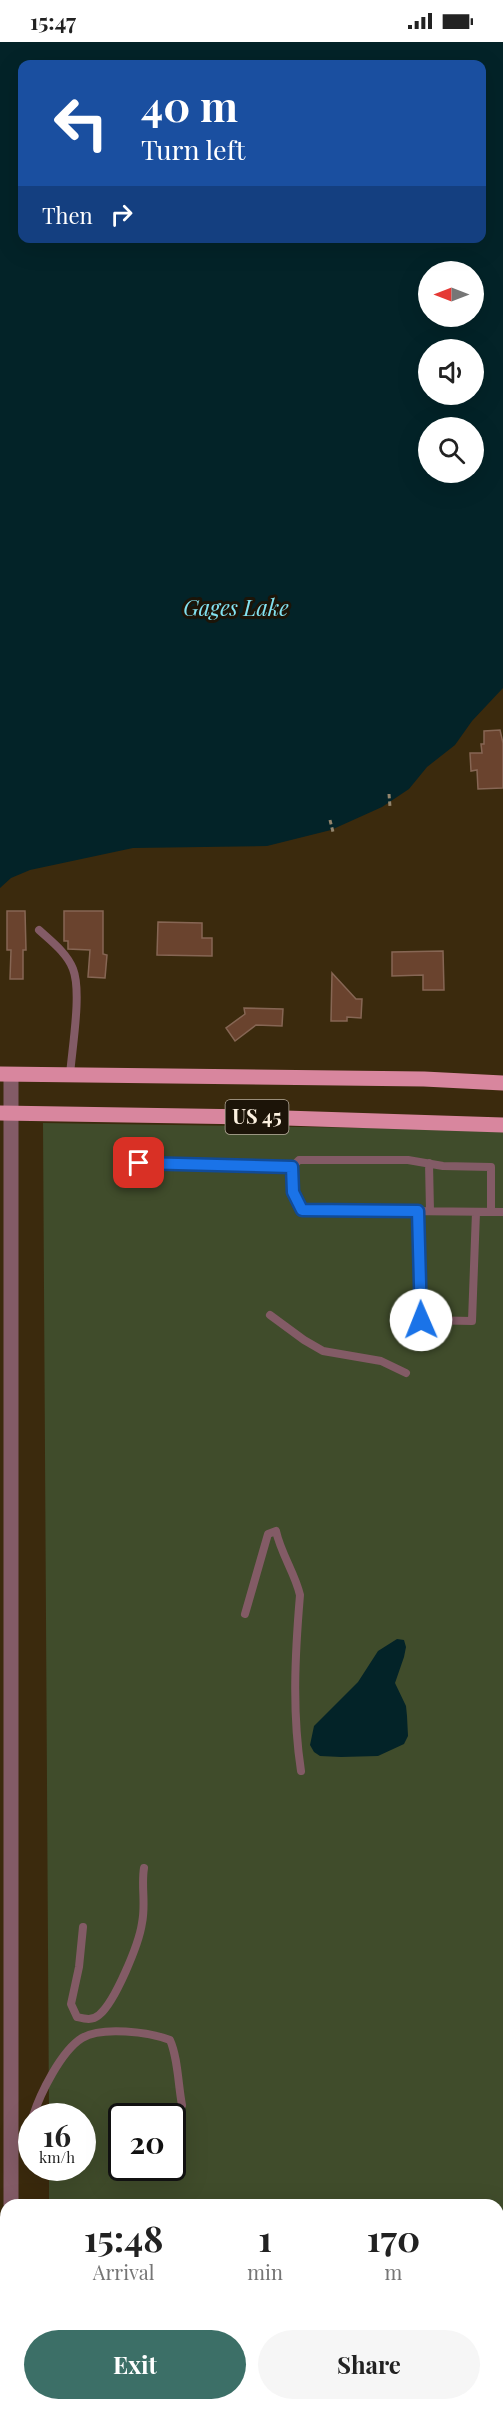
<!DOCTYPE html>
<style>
:root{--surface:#fff;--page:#f6f6f6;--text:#222;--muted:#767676;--accent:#3c6f67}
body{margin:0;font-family:"Playfair Display",serif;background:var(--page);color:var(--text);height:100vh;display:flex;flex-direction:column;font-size:22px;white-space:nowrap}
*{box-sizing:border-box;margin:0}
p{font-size:20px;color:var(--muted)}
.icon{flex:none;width:33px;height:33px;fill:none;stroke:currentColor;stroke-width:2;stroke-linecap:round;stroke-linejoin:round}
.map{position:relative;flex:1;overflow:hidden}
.panel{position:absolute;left:0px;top:2157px;width:504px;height:212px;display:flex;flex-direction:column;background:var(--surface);border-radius:18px 18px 0 0;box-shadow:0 6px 24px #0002}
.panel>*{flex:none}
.guide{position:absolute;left:18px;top:18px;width:468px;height:183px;border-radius:12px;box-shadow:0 6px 24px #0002;background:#1a4fa0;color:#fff;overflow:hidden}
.needle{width:39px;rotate:270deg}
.controls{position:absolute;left:418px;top:219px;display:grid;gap:12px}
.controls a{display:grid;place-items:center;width:66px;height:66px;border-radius:50%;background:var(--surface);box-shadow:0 6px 24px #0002;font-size:30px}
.speed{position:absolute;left:18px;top:2061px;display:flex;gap:12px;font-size:30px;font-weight:700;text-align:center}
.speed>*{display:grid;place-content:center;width:78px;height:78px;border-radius:50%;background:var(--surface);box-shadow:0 6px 24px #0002;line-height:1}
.speed small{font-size:15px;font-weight:400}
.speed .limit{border:3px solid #111;border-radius:9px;background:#fff;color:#111}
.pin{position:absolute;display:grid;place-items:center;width:51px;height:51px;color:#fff;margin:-26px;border-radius:12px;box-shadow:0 3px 9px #0006}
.me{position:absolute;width:66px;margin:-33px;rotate:359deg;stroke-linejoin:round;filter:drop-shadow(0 0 4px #0008)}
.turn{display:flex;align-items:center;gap:21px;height:126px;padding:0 24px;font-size:27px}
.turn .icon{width:78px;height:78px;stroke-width:2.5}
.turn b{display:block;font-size:42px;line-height:51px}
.then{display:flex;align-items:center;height:57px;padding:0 24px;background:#0003;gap:12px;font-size:22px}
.eta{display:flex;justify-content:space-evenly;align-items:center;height:102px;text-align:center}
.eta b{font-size:36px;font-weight:700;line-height:42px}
.cta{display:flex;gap:12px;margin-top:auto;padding:12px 24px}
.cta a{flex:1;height:69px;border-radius:36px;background:var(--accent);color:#fff;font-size:24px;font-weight:700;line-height:69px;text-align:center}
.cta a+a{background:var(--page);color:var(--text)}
.status{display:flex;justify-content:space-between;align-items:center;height:42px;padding:0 30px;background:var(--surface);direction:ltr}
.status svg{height:16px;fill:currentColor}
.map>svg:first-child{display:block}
</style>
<div class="status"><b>15:47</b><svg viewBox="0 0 49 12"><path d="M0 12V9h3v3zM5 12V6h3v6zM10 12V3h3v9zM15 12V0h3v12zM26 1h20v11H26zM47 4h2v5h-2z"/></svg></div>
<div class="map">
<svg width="503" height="2368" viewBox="0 0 503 2368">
<rect width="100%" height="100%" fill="#3b2a0d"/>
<path fill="#404c2b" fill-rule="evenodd" d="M 43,1081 L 503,1088 L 503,2368 L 50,2368 L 50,2362 L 498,2362 L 498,2163 L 49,2163 L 49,2126 L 82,2126 L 82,2074 L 49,2074 ZM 122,2074 L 172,2074 L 172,2126 L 122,2126 Z"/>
<path fill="#032328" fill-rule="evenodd" d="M 0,0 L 503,0 L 503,646 L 472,679 L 455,703 L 427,725 L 409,747 L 382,765 L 331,788 L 267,804 L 133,806 L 30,828 L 11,836 L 0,846 ZM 22,22 L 482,22 L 482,196 L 22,196 ZM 429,230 L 474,230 L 474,274 L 429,274 ZM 429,308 L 474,308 L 474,352 L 429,352 ZM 429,386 L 474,386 L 474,430 L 429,430 Z
M 397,1597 L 404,1598 L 406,1605 L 404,1615 L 395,1641 L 406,1664 L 407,1674 L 408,1694 L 404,1702 L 378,1714 L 341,1715 L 320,1714 L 314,1710 L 310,1703 L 314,1684 L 358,1640 L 378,1609 Z"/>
<path fill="#6a432e" stroke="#866654" stroke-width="1.5" d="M 500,688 L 503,701 L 503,746 L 478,747 L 477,728 L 471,729 L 470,711 L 482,711 L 481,702 L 484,702 L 484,689 Z
M 7,869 L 25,869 L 26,908 L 23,908 L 23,937 L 10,937 L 11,908 L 7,908 Z
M 64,869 L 103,869 L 103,912 L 107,913 L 105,936 L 88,935 L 90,908 L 68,907 L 68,899 L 64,899 Z
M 158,880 L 202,881 L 202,896 L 212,896 L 212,914 L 157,913 Z
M 443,909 L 444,948 L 423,948 L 423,933 L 392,934 L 392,910 Z
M 332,931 L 356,957 L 362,957 L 361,976 L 347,975 L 347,979 L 331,979 Z
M 244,966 L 283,967 L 282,984 L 256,983 L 235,999 L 226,986 L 245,972 Z"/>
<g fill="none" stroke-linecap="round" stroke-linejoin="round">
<path stroke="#93856d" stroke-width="3" stroke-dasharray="4.5 3" stroke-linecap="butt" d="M 389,752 L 390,765
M 330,778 L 333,790"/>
<path stroke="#835b66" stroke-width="8" d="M 39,888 C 51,899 67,911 73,927 C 82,950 72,1006 70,1033
M 139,1121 L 292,1125 L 293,1150 L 302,1168 L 503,1170
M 429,1121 L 430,1169
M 292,1125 L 299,1118 L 408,1118 L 443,1124 L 491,1125 L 491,1170
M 418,1169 L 421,1278 L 472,1279 L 476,1170
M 270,1273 L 304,1298 L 323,1309 L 381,1319 L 406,1331
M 245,1572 L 268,1492 L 276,1489 C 281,1512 295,1531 300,1553 C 295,1612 292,1670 301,1729
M 83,1885 L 79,1925 L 71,1962 L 77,1975 C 85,1977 92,1979 99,1973 C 115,1960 139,1902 142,1881 C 146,1862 141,1844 144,1826
M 33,2074 C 40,2052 61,2009 82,1996 C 102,1984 149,1990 170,1998 C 178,2016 178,2042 182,2063
M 32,2081 L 32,2092
M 400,2362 L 400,2368"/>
<path stroke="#835b66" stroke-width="15" d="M 11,1033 L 11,2163
M 13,2362 L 13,2368"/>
<path stroke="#d8869e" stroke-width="15" d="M 0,1032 L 424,1037 L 503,1041
M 0,1071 L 252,1075 L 503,1083"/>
</g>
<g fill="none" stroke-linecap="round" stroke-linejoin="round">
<defs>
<path id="route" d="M 139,1121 L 292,1125 L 293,1150 L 302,1168 L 418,1169 L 421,1278"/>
</defs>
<use href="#route" stroke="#114b97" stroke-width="15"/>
<use href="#route" stroke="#1a73e8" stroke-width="10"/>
</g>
<g text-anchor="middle" stroke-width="6" stroke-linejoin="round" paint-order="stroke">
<rect fill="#1c1408" stroke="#b9af9f" stroke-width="1.5" x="225.5" y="1058" width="63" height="34" rx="4.5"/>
<g font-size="20" font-weight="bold" fill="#fcf1e0">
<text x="257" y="1082">US 45</text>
</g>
<g font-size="22" font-style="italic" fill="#83e2f1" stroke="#1c1408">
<text x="236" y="574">Gages Lake</text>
</g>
</g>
</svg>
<div class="controls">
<a><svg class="needle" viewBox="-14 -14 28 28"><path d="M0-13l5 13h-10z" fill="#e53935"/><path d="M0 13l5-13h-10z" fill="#767676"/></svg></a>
<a><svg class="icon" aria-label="sound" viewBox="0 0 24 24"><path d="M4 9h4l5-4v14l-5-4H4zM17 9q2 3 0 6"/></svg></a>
<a><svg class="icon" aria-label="search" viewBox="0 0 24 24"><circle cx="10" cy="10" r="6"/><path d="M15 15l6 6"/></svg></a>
</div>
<div class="speed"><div>16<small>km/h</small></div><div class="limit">20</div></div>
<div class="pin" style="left:139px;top:1121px;background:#d93025"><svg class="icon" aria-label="arrive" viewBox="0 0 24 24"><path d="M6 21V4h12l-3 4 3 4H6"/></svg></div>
<svg class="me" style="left:421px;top:1278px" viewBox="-20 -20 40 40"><circle r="19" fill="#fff"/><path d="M0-13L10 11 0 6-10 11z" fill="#1a73e8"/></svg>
<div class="guide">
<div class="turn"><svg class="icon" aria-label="left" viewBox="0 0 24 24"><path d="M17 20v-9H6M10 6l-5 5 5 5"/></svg><div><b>40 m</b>Turn left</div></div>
<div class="then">Then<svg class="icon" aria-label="right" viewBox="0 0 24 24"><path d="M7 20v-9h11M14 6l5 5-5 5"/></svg></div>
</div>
<section class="panel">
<div class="eta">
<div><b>15:48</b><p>Arrival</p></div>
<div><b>1</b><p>min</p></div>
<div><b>170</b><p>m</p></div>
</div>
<div class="cta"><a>Exit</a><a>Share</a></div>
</section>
</div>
